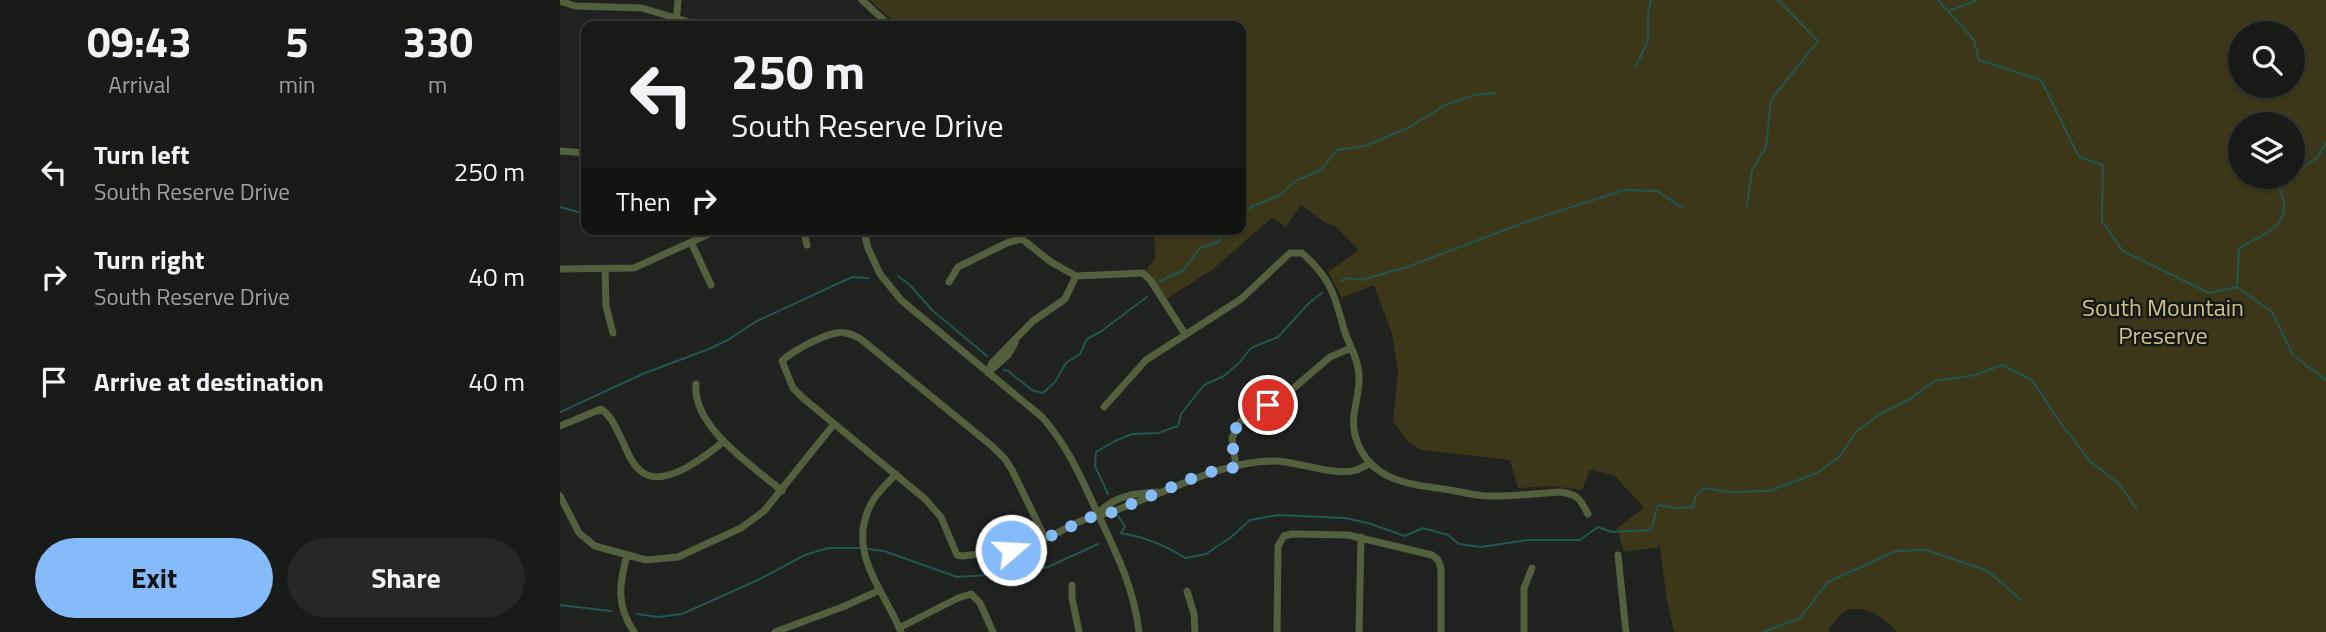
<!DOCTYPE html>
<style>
:root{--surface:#171a16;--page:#242723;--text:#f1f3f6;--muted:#9ea1a1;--line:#363835;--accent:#86bbfb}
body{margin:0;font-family:"Titillium Web",sans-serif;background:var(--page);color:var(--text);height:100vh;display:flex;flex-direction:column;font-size:26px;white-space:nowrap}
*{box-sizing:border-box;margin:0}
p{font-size:23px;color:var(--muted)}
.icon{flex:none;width:38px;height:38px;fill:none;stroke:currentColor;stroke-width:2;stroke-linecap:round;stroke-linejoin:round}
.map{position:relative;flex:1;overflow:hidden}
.side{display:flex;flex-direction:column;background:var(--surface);width:560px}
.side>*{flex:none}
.hud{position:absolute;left:21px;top:21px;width:665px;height:214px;border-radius:14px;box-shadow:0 2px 5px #0004,0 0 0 2px var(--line);background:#171a16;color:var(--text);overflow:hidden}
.controls{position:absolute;left:1668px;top:21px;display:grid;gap:14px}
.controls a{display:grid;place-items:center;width:77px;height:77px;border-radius:50%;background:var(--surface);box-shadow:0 2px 5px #0004,0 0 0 2px var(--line);font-size:35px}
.pin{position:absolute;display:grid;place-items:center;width:60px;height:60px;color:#fff;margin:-30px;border:4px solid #fff;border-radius:50%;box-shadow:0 2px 7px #0007}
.me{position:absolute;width:77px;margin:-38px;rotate:71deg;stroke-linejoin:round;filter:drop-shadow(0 0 5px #0008)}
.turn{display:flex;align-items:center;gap:24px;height:147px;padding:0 35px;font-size:32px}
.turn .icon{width:91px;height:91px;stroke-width:2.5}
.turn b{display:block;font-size:49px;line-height:60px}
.then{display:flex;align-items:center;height:66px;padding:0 35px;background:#0003;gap:14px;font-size:26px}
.eta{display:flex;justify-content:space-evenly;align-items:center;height:119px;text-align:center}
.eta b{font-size:42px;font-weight:700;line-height:49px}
.cta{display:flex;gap:14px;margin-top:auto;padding:14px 35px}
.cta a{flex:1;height:80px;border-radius:42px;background:var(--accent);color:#111;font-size:28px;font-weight:700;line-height:80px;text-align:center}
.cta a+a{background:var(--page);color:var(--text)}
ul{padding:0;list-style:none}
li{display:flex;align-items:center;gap:21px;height:105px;padding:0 35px}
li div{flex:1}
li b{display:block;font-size:26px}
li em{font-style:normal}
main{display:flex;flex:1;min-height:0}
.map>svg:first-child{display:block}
</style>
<main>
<section class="side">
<div class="eta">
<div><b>09:43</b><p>Arrival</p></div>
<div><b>5</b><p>min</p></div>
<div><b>330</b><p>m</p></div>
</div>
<ul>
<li><svg class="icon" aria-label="left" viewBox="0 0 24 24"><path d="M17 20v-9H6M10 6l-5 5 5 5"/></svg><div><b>Turn left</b><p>South Reserve Drive</p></div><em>250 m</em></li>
<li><svg class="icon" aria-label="right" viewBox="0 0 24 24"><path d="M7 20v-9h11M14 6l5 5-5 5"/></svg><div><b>Turn right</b><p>South Reserve Drive</p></div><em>40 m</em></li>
<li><svg class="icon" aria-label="arrive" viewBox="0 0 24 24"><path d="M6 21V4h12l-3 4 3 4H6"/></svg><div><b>Arrive at destination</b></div><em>40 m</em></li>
</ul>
<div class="cta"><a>Exit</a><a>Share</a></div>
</section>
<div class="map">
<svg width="1766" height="632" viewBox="0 0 1766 632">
<rect width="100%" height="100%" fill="#1f221e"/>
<path fill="#3b3718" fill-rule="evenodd" d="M 310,0 L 1766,0 L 1766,632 L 1336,632 C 1328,618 1301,603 1285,611 C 1279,615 1274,623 1269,628 L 1270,632 L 1114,632 L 1107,601 L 1100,547 L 1064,552 L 1057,528 L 1084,508 L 1054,475 L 1030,470 L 1022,490 L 991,486 L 958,488 L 950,460 L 862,450 L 848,442 L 833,421 L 838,372 L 832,334 L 814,285 L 782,298 L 768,272 L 799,250 L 775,226 L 764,222 L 741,205 L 726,227 L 712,218 L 653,269 L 607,299 L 586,270 L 595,258 L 594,231 L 524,233 L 510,229 L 681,229 L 681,26 L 338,26 ZM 1680,33 L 1732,33 L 1732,86 L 1680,86 ZM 1680,124 L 1732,124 L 1732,177 L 1680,177 Z"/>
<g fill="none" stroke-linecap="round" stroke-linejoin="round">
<path stroke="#215652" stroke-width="2" d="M 1378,0 L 1414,40 L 1419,60 L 1481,80 L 1519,157 L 1543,165 L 1542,221 L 1563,251 L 1649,293 L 1677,287 L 1712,312 L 1733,355 L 1766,380
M 1389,11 L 1417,0
M 1076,66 L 1088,41 L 1088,13 L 1091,0
M 1732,153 L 1744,166 L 1757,158 L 1766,142
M 1187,206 L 1192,170 L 1206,147 L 1211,100 L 1258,41 L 1218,0
M 0,207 L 26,214
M 681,214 L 691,207 L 718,196 L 736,181 L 762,169 L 777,150 L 805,146 L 850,127 L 885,105 L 914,95 L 936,93
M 338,276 L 350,285 L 372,310 L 427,356
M 600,281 L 624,270 L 640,248 L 659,242 L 664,229
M 781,281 L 787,278 L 801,280 L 847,267 L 966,222 L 1064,190 L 1097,191 L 1123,208
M 1677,287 L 1679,248 C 1697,237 1726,230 1724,204 C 1723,195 1717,187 1717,177
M 444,370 L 448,371 L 472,390 L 483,393 L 495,382 L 506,363 L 520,354 L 527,339 L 540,332 L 587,297
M 0,412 L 85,373 L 149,349 L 168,340 L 195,322 L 281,282 L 293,277 L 309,278
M 548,494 L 535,466 L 536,452 L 555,441 L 572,434 L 598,433 L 618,426 L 621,414 L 644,385 L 664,376 L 679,363 L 691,348 L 718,337 L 749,303 L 762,293
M 557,515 L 565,526 L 561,533 C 585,537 605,545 625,558 L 646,554 L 670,538 L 690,520 L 718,515 L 784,518 L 808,523 L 845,536 L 863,528 L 888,535 L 899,544 L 921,547 L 968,540 L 1020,540 L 1038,527 L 1052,532 L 1091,530 L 1098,505 L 1115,508 L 1133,507 L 1136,495 L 1144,488 L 1168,492 L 1209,491 L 1257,473 L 1279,457 L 1297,431 L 1320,414 L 1350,399 L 1374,381 L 1415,375 L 1442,365 L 1472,380 L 1499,421 L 1529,460 L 1560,485 L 1577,510
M 308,549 L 324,551 L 397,577 L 459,573 L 488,567 L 538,544
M 0,605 L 51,611
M 77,614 L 98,617 L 122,614 L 198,580 L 245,555 L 268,548 L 303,548
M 1203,632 L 1240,618 L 1268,582 L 1336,551 L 1366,550 L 1428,571 L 1461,600"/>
<path stroke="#545f3e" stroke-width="7" d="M 302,0 L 330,26
M 0,1 L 15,6 L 82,8 L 142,26
M 106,26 L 115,17
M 116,26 L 118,0
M 0,151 L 26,153
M 243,229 L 247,245
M 303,229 L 308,248 L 320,274 L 341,300 L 482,417 C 507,445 521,477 536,510 C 555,550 574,587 579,632
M 131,242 L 151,285
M 0,269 L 74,268 L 160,229
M 45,269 L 46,306 L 53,333
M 389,282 L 398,267 L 449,242 L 462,239 L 491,262 L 516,276 L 583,273 L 591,281 L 625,334
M 428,373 L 432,363 L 473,321 L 505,299 L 516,276
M 428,373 L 448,355 L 455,343
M 136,384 C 132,427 192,465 222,491
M 544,407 L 586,360 L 681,299 L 730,253 L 742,253 C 769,277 774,292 783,326 C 787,342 799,359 799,376 C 800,397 790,414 795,435 C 807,479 845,484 884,489 C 898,491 912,495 926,496 C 951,497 977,493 1001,492 C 1019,495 1020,499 1028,514
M 0,426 L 41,409 C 52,416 56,429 62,440 C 67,451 72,465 82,472 C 104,489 146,456 163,442
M 676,467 L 672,438 L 680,422 L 728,393 L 770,357 L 791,348
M 336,474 C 328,483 316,493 311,504 C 286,552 323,588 341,632
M 0,496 L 19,533 L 35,546 L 86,560 L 118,557 L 181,528 L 204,511 L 274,424
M 538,514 C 553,496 575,493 597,492
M 485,538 L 452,470 L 445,459 L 432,446 L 302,340 C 294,335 286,331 276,333 C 261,336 232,351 222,361 L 233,388 L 243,398 L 365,499 L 381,517 L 397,555 L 402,556 C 426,553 450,552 473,544 C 499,535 522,515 550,513 C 563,507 576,502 590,497 C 629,481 668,462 712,461 C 742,460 787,485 810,462
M 67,555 C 59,585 56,605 74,632
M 1058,555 L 1066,632
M 512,585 L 512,598 L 519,632
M 627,591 L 634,614 L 635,632
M 339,628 L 398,598 L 411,594 L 420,603 L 433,632
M 215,632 L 285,606 L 320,590
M 717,632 L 718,546 L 724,536 L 732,534 L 788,535 L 872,555 L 878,560 L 881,568 L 881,632
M 799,632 L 801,537
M 964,632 L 964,588 L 972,568"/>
</g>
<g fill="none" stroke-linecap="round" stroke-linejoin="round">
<path stroke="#86bbfb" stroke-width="12" stroke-dasharray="0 21.6" d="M 451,550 L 475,543 L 538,514 L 550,513 L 645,473 L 676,467 C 668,427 673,425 708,405"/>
</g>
<g text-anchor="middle" stroke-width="5" stroke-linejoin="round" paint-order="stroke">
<g font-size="24" fill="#cec482" stroke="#151915">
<text x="1603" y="316">South Mountain<tspan x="1603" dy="28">Preserve</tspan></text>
</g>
</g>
</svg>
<div class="controls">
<a><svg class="icon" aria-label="search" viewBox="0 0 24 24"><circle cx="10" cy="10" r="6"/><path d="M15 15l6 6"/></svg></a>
<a><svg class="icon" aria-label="layers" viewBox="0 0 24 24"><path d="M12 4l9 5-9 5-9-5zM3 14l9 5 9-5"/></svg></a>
</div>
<div class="pin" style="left:708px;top:405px;background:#d93025"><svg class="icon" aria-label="arrive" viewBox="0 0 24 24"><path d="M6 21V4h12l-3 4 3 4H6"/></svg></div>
<svg class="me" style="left:451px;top:550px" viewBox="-20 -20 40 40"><circle r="17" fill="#86bbfb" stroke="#fff" stroke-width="3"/><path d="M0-11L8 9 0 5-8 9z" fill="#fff"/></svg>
<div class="hud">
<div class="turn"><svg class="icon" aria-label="left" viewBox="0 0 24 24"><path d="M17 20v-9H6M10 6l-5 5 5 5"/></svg><div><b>250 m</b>South Reserve Drive</div></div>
<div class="then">Then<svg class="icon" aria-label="right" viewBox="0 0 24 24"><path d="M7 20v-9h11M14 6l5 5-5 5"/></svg></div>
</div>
</div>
</main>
